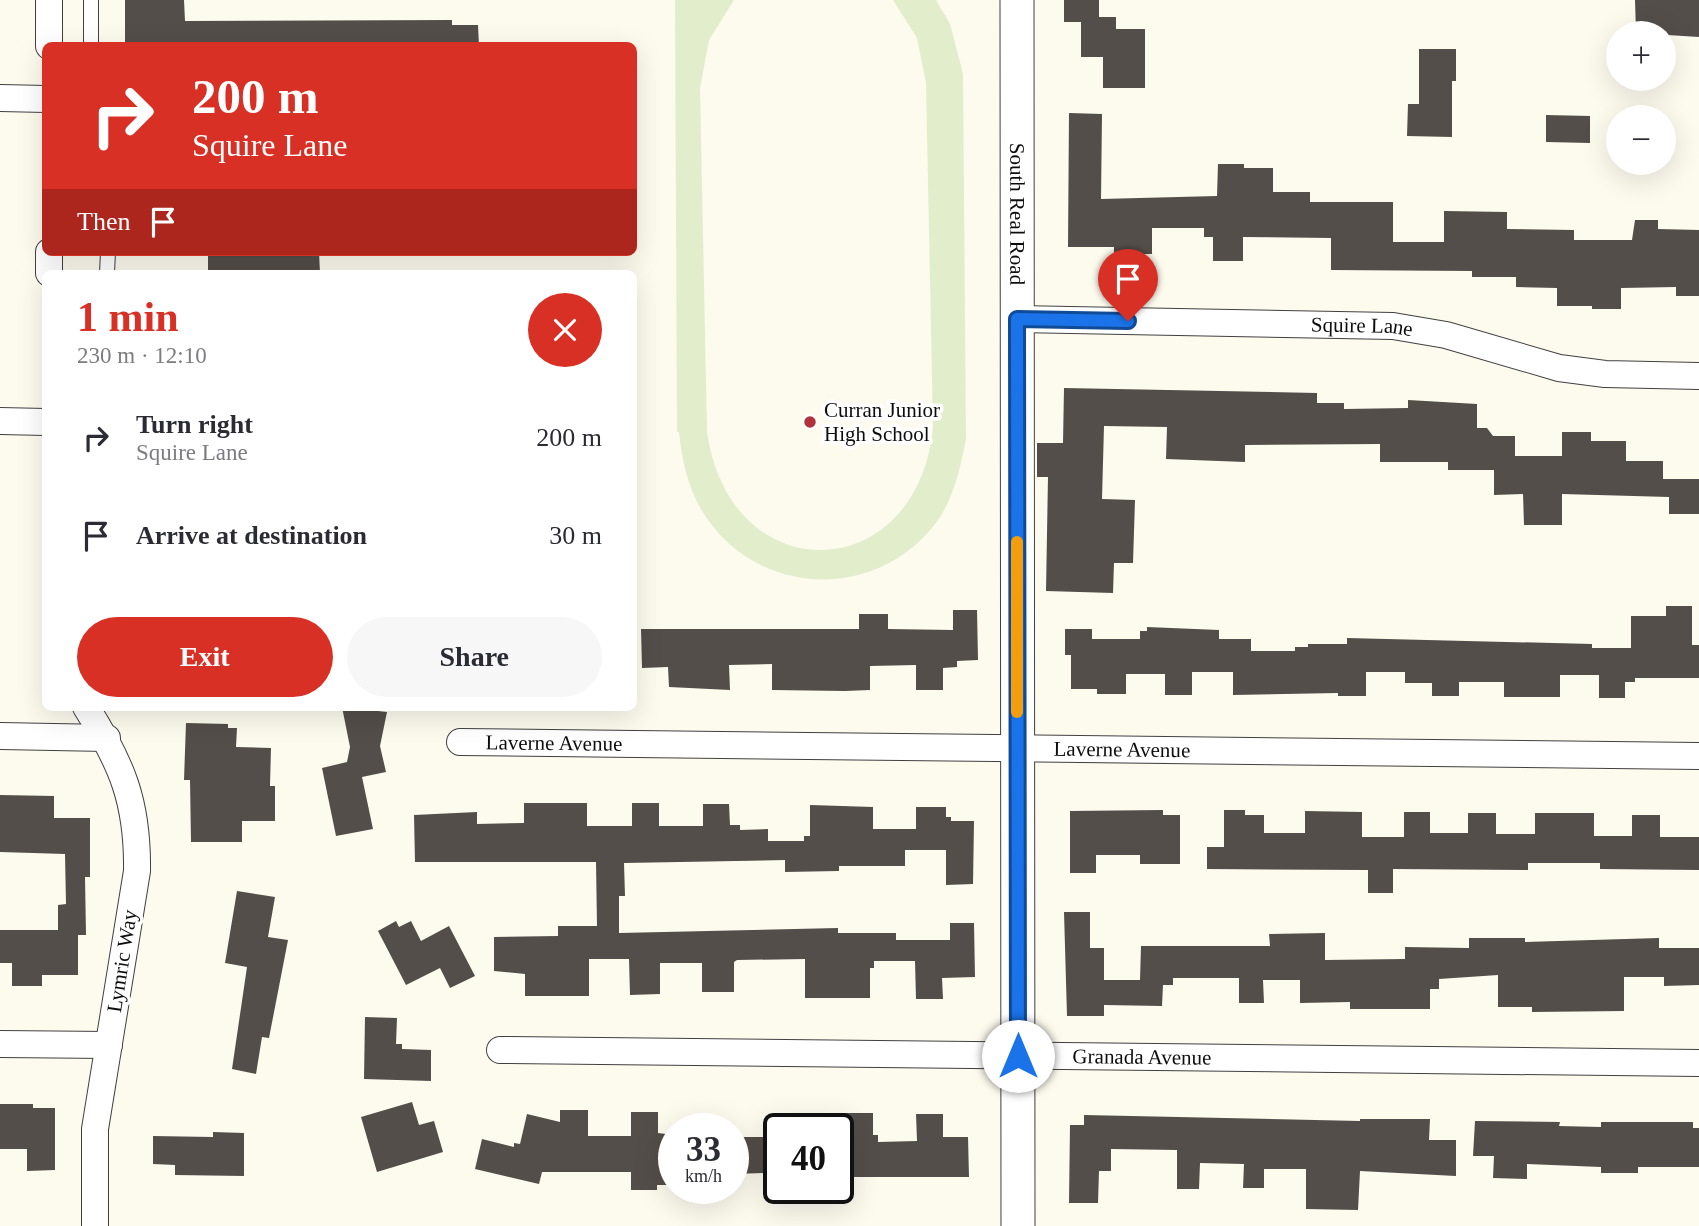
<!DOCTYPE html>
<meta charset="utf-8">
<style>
:root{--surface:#fff;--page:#f7f7f7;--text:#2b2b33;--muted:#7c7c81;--accent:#d93025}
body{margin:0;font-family:Georgia,serif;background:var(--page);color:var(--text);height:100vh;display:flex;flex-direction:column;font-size:26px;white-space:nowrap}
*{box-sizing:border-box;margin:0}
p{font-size:23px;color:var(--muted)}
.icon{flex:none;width:38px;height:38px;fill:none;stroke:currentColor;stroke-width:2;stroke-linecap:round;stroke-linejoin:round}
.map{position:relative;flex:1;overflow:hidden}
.drawer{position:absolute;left:42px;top:270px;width:595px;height:441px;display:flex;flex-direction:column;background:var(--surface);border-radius:10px;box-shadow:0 7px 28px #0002}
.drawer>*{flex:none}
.top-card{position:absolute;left:42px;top:42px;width:595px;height:214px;border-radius:10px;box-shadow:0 7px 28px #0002;background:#d93025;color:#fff;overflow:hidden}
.controls{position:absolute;left:1606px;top:21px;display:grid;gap:14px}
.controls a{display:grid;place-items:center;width:70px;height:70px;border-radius:50%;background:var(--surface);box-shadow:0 7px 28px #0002;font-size:35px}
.speed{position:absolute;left:658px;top:1113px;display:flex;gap:14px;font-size:35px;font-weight:700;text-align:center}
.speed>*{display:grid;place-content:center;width:91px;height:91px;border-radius:50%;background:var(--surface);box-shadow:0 7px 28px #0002;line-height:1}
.speed small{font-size:18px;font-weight:400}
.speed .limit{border:4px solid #111;border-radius:10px;background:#fff;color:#111}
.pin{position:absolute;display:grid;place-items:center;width:60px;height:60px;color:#fff;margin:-72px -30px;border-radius:50% 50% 50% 0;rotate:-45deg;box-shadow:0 0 7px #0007}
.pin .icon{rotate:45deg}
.me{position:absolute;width:77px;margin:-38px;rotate:0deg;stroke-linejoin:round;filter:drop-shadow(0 0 5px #0008)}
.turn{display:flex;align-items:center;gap:24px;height:147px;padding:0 35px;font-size:32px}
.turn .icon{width:91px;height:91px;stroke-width:2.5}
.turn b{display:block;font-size:49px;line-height:60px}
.then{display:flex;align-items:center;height:66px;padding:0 35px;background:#0003;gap:14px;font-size:26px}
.round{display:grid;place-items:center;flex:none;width:74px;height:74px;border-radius:37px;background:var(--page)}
.summary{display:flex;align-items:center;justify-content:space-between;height:119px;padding:0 35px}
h1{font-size:42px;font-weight:700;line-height:52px;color:var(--accent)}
.primary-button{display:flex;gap:14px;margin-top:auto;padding:14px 35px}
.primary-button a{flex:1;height:80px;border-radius:42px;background:var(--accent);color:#fff;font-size:28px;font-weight:700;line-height:80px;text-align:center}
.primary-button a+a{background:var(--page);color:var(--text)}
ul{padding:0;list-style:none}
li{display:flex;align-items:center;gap:21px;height:98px;padding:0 35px}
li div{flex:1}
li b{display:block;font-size:26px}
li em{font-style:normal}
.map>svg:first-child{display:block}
</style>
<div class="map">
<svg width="1699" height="1226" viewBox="0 0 1699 1226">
<rect width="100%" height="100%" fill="#fdfaee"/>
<path fill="#e2edcc" d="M 675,0 L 734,0 L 709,40 L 700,88 L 707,432 C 730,593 917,587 933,428 L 926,83 L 917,38 L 893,0 L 936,0 L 950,24 L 963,74 L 966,439 C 960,469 954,499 935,524 C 873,604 752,596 701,509 C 687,485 682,459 679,432 L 677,432 Z"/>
<path fill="#544e4a" d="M 125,0 L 184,0 L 185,21 L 452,20 L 452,25 L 478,25 L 479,46 L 125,46 Z
M 1064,0 L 1099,0 L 1099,17 L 1116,17 L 1116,29 L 1145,29 L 1145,88 L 1103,88 L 1103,57 L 1081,57 L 1081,22 L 1064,22 Z
M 1635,0 L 1699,0 L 1699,37 L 1636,33 Z
M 1419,49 L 1456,49 L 1456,81 L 1452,81 L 1452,137 L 1407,136 L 1408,104 L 1419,104 Z
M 1069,113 L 1102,114 L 1101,199 L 1217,196 L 1218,164 L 1244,164 L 1244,168 L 1273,168 L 1273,192 L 1310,192 L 1310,202 L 1393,202 L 1393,242 L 1444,242 L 1444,211 L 1507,212 L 1507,229 L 1574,230 L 1574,240 L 1632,240 L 1635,220 L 1658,220 L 1658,229 L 1699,230 L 1699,296 L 1676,296 L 1676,287 L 1621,288 L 1621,309 L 1592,309 L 1592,306 L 1557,306 L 1557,288 L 1516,287 L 1516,277 L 1472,277 L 1472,271 L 1331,270 L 1331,238 L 1243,237 L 1243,261 L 1213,261 L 1213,237 L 1204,237 L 1204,228 L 1152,228 L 1152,254 L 1114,254 L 1114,247 L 1068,247 Z
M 1546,115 L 1590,116 L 1590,143 L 1546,142 Z
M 208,252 L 319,252 L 320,273 L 208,273 Z
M 1064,388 L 1317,393 L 1317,403 L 1344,403 L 1344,409 L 1408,408 L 1408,400 L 1477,404 L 1477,428 L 1487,428 L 1493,436 L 1515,436 L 1515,456 L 1562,456 L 1562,432 L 1591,432 L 1591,441 L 1626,441 L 1626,461 L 1663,461 L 1663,479 L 1699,479 L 1699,514 L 1669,514 L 1669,497 L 1562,494 L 1562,525 L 1524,525 L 1523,494 L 1494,495 L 1494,470 L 1448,470 L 1448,462 L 1380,462 L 1380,444 L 1245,445 L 1245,462 L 1166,459 L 1167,427 L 1104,426 L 1102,499 L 1135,500 L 1133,563 L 1114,563 L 1113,593 L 1046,591 L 1048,477 L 1037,477 L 1037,443 L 1063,443 Z
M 1666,606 L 1692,606 L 1692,645 L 1699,645 L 1699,678 L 1635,678 L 1635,682 L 1625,682 L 1625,698 L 1599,698 L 1599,675 L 1560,675 L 1560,697 L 1504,697 L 1504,682 L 1459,682 L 1459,696 L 1432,696 L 1432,683 L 1405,683 L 1405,672 L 1366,672 L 1366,696 L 1338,696 L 1338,693 L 1233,695 L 1233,672 L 1192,672 L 1192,695 L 1165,695 L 1165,674 L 1126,674 L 1126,694 L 1097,694 L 1097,689 L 1071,689 L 1071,655 L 1065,655 L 1065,629 L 1092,629 L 1092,639 L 1140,639 L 1140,631 L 1147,631 L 1147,627 L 1219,630 L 1219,639 L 1251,639 L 1251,651 L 1295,651 L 1295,647 L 1308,647 L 1308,644 L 1347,644 L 1347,638 L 1592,644 L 1592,648 L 1631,648 L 1631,616 L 1666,616 Z
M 953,610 L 977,610 L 978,660 L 957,661 L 957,667 L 943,668 L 943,690 L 916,690 L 916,665 L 870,666 L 870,690 L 845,691 L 772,690 L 772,664 L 729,665 L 730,690 L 669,687 L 668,667 L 642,668 L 641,629 L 859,629 L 859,614 L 888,614 L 888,629 L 953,630 Z
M 342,707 L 387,712 L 380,746 L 386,772 L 362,777 L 373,829 L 336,836 L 322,768 L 347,762 L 350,747 Z
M 186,723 L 228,724 L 228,728 L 237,728 L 236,747 L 271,748 L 270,786 L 275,786 L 275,821 L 242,821 L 242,842 L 191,842 L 190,780 L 184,780 Z
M 0,795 L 54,796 L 54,818 L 90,818 L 90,877 L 85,877 L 86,935 L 78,935 L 78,975 L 42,975 L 42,986 L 12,986 L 12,963 L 0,963 L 0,930 L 58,930 L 58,905 L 66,904 L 65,854 L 0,852 Z
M 524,803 L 587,803 L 587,826 L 632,826 L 632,803 L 659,803 L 659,826 L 703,826 L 703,804 L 729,804 L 730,825 L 740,825 L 740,830 L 768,829 L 768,841 L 804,841 L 804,836 L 810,836 L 810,805 L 873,807 L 873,829 L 916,829 L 916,807 L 946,807 L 946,817 L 951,817 L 951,821 L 974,821 L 973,884 L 946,885 L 946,850 L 905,850 L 905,866 L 839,866 L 839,871 L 785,872 L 785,860 L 624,863 L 625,896 L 619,896 L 619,933 L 838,928 L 838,933 L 896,933 L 896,940 L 950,940 L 950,923 L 974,923 L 975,977 L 942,978 L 943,999 L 916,999 L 915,961 L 874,961 L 874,968 L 870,968 L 870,998 L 805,998 L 805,959 L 737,960 L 734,962 L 734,992 L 702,992 L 702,963 L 660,963 L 660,994 L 630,995 L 629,959 L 589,959 L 589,996 L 525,996 L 525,974 L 494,971 L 494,937 L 558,936 L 558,926 L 597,926 L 596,862 L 415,862 L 414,815 L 477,812 L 477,824 L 524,823 Z
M 1163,810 L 1163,815 L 1180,815 L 1180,864 L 1140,864 L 1140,855 L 1096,855 L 1096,873 L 1070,873 L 1070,811 Z
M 1224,810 L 1245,810 L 1245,815 L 1264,815 L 1264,833 L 1305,833 L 1305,811 L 1362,812 L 1362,837 L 1404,837 L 1404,812 L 1430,812 L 1430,833 L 1468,833 L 1468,813 L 1496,813 L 1496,834 L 1535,834 L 1535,813 L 1594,813 L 1594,836 L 1632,836 L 1632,815 L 1660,815 L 1660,837 L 1699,837 L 1699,870 L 1600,869 L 1600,863 L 1528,863 L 1528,870 L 1393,869 L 1393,893 L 1368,893 L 1368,870 L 1207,869 L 1207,847 L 1224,847 Z
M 237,891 L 275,897 L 268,937 L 288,940 L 269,1038 L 262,1037 L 256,1074 L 232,1069 L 247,967 L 225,963 Z
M 1064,912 L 1090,912 L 1090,948 L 1104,948 L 1104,980 L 1140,980 L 1141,946 L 1270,946 L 1269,934 L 1325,933 L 1325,960 L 1405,959 L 1405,947 L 1469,948 L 1469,938 L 1525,938 L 1525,942 L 1659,938 L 1659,948 L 1699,948 L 1699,985 L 1664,986 L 1664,977 L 1624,977 L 1624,1011 L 1532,1012 L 1532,1007 L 1498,1007 L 1498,975 L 1439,979 L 1439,989 L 1430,989 L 1430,1009 L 1350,1009 L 1350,1002 L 1300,1003 L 1300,980 L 1263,980 L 1264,1003 L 1239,1003 L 1239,978 L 1173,978 L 1173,985 L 1163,985 L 1162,1006 L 1104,1005 L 1104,1016 L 1067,1016 Z
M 396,921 L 399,927 L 411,921 L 421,941 L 449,926 L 475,976 L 450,988 L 440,968 L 406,985 L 378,931 Z
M 365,1017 L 397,1018 L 396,1044 L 402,1044 L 402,1049 L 431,1050 L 431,1081 L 364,1079 Z
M 412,1102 L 419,1125 L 434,1121 L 443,1152 L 377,1172 L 361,1117 Z
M 0,1104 L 33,1104 L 33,1108 L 55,1108 L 55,1170 L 27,1171 L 27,1149 L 0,1149 Z
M 560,1110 L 588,1110 L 588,1136 L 631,1136 L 631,1112 L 658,1112 L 658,1133 L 674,1135 L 674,1185 L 657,1185 L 657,1190 L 631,1190 L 631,1172 L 542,1172 L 539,1184 L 475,1169 L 482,1139 L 514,1147 L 514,1143 L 520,1144 L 527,1114 L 560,1122 Z
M 838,1113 L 873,1113 L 873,1135 L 878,1135 L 878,1142 L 917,1141 L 916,1114 L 943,1114 L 943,1137 L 968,1137 L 969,1177 L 838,1177 Z
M 1084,1115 L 1360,1121 L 1360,1119 L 1430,1119 L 1429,1140 L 1456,1140 L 1456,1176 L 1360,1171 L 1358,1210 L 1306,1209 L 1306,1169 L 1264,1169 L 1264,1188 L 1243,1188 L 1244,1164 L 1200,1163 L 1199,1189 L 1177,1189 L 1177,1150 L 1111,1149 L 1111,1171 L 1099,1171 L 1098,1203 L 1069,1203 L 1070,1125 L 1084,1125 Z
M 1475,1121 L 1560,1122 L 1559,1126 L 1601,1127 L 1601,1122 L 1693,1122 L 1693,1128 L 1699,1128 L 1699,1167 L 1638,1167 L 1638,1173 L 1601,1173 L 1601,1167 L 1527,1164 L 1527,1179 L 1493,1178 L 1494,1156 L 1473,1156 Z
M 213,1132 L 244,1133 L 244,1176 L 175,1175 L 175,1165 L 153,1164 L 153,1136 L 213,1137 Z
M 733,1137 L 764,1137 L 764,1173 L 733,1174 Z"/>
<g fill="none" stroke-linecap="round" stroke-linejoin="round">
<defs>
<path id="service" d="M 91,0 L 91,46
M 107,273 L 108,252"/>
<g id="minor">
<path d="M 49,0 L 49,46"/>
<path d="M 0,98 L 46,99"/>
<path d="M 49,252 L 49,273"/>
<path id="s1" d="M 1017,319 L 1393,326 L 1446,335 L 1559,368 L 1605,374 L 1699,376"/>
<path d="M 0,421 L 46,422"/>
<path d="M 86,707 C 122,764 138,802 137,871 L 95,1129 L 95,1226"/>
<path d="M 0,736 L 107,738"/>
<path id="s2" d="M 460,742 L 1699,756"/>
<path d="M 0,1044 L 109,1045"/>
<path id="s3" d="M 500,1050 L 1699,1063"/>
</g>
<g id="tertiary">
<path id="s4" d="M 1017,0 L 1018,1226"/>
</g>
</defs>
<use href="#service" stroke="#404040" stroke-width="16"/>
<use href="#minor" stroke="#404040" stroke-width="28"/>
<use href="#tertiary" stroke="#404040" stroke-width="35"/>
<use href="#service" stroke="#fff" stroke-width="14"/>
<use href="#minor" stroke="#fff" stroke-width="26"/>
<use href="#tertiary" stroke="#fff" stroke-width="33"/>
</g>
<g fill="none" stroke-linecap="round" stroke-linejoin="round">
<defs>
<path id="route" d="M 1018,1056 L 1017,319 L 1128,321"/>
</defs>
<use href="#route" stroke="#114b97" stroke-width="18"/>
<use href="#route" stroke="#1a73e8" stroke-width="12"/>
<path stroke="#f59e0b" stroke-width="12" d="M 1017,542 L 1017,712"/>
</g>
<circle fill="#af323c" stroke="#fff" stroke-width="2.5" cx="810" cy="422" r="7"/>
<g text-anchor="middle" stroke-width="7" stroke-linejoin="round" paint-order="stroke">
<g font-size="21" fill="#0d0d0d" stroke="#fff">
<text dy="7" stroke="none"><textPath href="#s4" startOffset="214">South Real Road</textPath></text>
<text dy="7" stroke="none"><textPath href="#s1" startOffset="345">Squire Lane</textPath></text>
<text dy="7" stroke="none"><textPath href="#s2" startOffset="94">Laverne Avenue</textPath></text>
<text dy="7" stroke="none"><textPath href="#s2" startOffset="662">Laverne Avenue</textPath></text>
<text transform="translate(122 961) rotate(-81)" y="7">Lymric Way</text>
<text dy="7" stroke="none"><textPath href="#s3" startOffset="642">Granada Avenue</textPath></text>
</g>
<g font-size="21" fill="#0d0d0d" stroke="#fff" text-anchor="start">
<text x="824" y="417">Curran Junior<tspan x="824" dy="24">High School</tspan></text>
</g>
</g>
</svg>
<div class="controls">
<a>+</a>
<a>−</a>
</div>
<div class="speed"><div>33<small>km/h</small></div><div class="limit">40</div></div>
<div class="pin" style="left:1128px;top:321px;background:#d93025"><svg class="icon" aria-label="arrive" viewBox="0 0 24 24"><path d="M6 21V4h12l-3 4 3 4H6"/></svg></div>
<svg class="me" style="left:1018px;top:1056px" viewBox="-20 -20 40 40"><circle r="19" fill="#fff"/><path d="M0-13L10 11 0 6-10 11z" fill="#1a73e8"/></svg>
<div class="top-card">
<div class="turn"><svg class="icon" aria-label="right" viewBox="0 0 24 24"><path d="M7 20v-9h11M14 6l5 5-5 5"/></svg><div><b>200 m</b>Squire Lane</div></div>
<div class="then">Then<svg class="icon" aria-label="arrive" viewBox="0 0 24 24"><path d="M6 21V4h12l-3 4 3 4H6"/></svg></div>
</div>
<section class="drawer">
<div class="summary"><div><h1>1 min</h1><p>230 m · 12:10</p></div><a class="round" style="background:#d93025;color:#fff"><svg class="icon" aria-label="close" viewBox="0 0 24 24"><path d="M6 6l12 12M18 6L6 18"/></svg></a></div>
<ul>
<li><svg class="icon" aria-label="right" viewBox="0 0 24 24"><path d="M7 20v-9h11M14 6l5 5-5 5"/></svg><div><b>Turn right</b><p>Squire Lane</p></div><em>200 m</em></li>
<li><svg class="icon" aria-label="arrive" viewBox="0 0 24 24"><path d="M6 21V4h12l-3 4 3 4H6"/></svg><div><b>Arrive at destination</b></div><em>30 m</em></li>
</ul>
<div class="primary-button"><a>Exit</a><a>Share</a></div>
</section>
</div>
